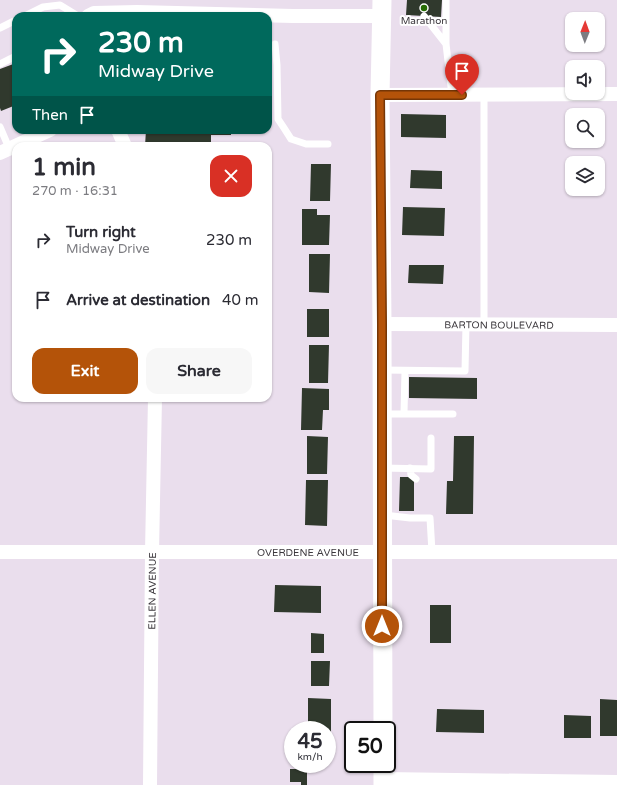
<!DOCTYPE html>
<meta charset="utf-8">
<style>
:root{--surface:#fff;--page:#f7f7f7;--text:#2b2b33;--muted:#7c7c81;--accent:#b45309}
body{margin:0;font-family:"Varela Round",sans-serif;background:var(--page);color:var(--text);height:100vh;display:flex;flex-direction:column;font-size:15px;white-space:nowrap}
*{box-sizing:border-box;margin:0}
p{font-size:13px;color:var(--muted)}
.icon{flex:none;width:22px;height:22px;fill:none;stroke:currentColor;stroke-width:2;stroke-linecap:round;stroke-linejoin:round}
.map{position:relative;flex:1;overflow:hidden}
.side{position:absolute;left:12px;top:142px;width:260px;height:260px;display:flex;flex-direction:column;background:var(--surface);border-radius:12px;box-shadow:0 1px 3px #0004}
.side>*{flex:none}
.guide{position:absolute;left:12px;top:12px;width:260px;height:122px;border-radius:12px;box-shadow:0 1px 3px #0004;background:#00695c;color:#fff;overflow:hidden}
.needle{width:26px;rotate:1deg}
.tools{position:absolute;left:565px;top:12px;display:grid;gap:8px}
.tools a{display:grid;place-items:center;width:40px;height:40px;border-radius:8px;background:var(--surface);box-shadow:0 1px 3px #0004;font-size:20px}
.speed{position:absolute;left:284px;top:721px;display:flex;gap:8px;font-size:20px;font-weight:700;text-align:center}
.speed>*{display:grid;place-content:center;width:52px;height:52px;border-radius:50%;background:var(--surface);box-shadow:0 1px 3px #0004;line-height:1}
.speed small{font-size:10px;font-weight:400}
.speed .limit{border:2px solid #111;border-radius:6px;background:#fff;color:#111}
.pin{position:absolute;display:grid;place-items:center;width:34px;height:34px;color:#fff;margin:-41px -17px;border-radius:50% 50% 50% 0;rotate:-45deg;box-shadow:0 0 4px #0007}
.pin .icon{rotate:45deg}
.me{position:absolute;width:44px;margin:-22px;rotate:0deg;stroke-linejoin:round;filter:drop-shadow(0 0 3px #0008)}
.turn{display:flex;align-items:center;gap:14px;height:84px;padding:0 20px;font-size:18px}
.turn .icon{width:52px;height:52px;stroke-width:2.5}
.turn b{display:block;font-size:28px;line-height:34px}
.then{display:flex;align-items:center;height:38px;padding:0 20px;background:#0003;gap:8px;font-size:15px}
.round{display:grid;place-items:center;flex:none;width:42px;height:42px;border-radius:12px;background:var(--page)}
.head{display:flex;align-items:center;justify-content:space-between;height:68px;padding:0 20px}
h1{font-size:24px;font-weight:800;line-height:30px}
.button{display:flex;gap:8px;margin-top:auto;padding:8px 20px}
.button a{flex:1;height:46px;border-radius:12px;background:var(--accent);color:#fff;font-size:16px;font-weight:800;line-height:46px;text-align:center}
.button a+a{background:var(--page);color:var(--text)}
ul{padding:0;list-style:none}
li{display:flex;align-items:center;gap:12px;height:60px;padding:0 20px}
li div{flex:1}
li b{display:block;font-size:15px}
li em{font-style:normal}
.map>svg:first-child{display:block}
</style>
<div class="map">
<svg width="617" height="785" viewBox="0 0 617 785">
<rect width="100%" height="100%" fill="#eadeed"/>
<path fill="#30392d" d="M 407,0 L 442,0 L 441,17 L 406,15 Z
M 16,63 L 16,105 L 1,111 L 0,108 L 0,69 Z
M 401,114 L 446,115 L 446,138 L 401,137 Z
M 146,130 L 231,130 L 231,135 L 211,135 L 211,146 L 145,146 Z
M 311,164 L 331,164 L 330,201 L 310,201 Z
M 411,170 L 442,171 L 442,189 L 410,188 Z
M 403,207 L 445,208 L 444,236 L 402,235 Z
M 302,209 L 317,209 L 317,215 L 330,215 L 329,245 L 302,245 Z
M 309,254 L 330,254 L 329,293 L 309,292 Z
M 409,265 L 444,265 L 443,284 L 408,283 Z
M 307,309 L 329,309 L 329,337 L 307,337 Z
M 309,345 L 329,345 L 328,383 L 309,383 Z
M 409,377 L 477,378 L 477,399 L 409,398 Z
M 302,388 L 329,389 L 329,410 L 323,410 L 322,430 L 301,430 Z
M 307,436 L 328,437 L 327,474 L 307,474 Z
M 454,436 L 474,436 L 473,514 L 446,514 L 447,481 L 453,481 Z
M 400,477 L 414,477 L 414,511 L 399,511 Z
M 306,480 L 328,480 L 327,526 L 305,525 Z
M 275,585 L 321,586 L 321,613 L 274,612 Z
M 430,605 L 451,605 L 451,643 L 430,643 Z
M 311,633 L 324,634 L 324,653 L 311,653 Z
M 311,661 L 330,661 L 329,686 L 311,686 Z
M 308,698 L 331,699 L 331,735 L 327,735 L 327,730 L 308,730 Z
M 600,699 L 617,700 L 617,736 L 600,736 Z
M 437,709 L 484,710 L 484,733 L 436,732 Z
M 564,715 L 591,716 L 591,738 L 564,738 Z
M 290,769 L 307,769 L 307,785 L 301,785 L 301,782 L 290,782 Z"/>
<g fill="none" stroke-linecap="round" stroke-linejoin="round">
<path stroke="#fff" stroke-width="7" d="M 446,0 L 446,44 L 452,95
M 25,16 L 43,7 L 60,5 L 78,16
M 424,16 L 446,44
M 0,28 L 16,20
M 275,44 L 277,65 L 278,119 L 284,128 L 291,139 L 306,144 L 328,144
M 0,64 L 16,56
M 484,95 L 484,324
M 0,127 L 9,148
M 382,370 L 465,371 L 466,324
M 404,413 L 405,371
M 382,414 L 453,414
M 382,468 L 431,469 L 431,438
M 410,468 L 411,475 L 416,479
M 384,515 L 410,518 L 430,518 L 432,552"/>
<g stroke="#fff" stroke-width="14">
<path d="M 88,16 L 94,13 L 137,12 L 293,16 L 382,16"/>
<path d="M 380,95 L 617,94"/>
<path d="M 118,130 L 125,146"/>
<path d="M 0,153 L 50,130"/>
<path id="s1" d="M 382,324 L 617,325"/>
<path id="s2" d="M 0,552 L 617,552"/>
<path d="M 383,779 L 617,782"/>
<path id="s3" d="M 150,785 L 152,552 L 155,398"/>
</g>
<path stroke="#fff" stroke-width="19" d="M 382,0 L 380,95 L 382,324 L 383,730
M 383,785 L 383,764"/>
</g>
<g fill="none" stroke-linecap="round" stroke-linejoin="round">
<defs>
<path id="route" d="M 382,626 L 382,324 L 380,95 L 462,95"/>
</defs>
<use href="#route" stroke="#753606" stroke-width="10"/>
<use href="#route" stroke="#b45309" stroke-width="7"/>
</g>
<circle fill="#276c05" stroke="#fff" stroke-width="1.5" cx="424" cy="8" r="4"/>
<g text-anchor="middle" stroke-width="4" stroke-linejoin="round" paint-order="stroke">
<g font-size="10" fill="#3b373c" stroke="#fff">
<text x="424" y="24">Marathon</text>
</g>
<g font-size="10" fill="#3b373c" stroke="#fff">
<text dy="4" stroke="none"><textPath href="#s1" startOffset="117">BARTON BOULEVARD</textPath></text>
<text dy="4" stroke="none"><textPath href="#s2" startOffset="308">OVERDENE AVENUE</textPath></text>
<text dy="4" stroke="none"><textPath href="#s3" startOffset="194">ELLEN AVENUE</textPath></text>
</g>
</g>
</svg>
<div class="tools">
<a><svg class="needle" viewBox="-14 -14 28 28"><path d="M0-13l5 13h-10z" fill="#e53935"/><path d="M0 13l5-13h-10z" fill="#7c7c81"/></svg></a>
<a><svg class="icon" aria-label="sound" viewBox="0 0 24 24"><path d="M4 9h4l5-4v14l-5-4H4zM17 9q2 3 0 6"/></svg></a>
<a><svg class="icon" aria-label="search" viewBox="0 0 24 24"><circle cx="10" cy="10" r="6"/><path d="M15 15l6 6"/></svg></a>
<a><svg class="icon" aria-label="layers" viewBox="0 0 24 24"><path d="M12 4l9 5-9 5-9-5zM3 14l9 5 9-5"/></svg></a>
</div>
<div class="speed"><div>45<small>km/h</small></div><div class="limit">50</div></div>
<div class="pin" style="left:462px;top:95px;background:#d93025"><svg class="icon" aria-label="arrive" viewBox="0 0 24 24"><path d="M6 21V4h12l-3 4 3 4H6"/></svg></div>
<svg class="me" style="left:382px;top:626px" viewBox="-20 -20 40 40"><circle r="17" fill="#b45309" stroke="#fff" stroke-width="3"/><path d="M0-11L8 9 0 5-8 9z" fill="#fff"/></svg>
<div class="guide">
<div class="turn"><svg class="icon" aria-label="right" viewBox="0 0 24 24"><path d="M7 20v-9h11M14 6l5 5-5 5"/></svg><div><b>230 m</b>Midway Drive</div></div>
<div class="then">Then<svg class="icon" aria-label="arrive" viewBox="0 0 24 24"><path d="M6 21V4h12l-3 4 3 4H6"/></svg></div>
</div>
<section class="side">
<div class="head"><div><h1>1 min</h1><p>270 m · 16:31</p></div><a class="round" style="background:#d93025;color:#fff"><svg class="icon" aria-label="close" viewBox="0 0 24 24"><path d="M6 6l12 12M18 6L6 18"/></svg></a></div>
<ul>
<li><svg class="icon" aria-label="right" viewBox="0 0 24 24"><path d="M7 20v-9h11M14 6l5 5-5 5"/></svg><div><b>Turn right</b><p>Midway Drive</p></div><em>230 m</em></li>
<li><svg class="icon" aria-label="arrive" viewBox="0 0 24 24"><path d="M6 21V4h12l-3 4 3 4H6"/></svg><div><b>Arrive at destination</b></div><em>40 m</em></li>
</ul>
<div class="button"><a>Exit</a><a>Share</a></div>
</section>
</div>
